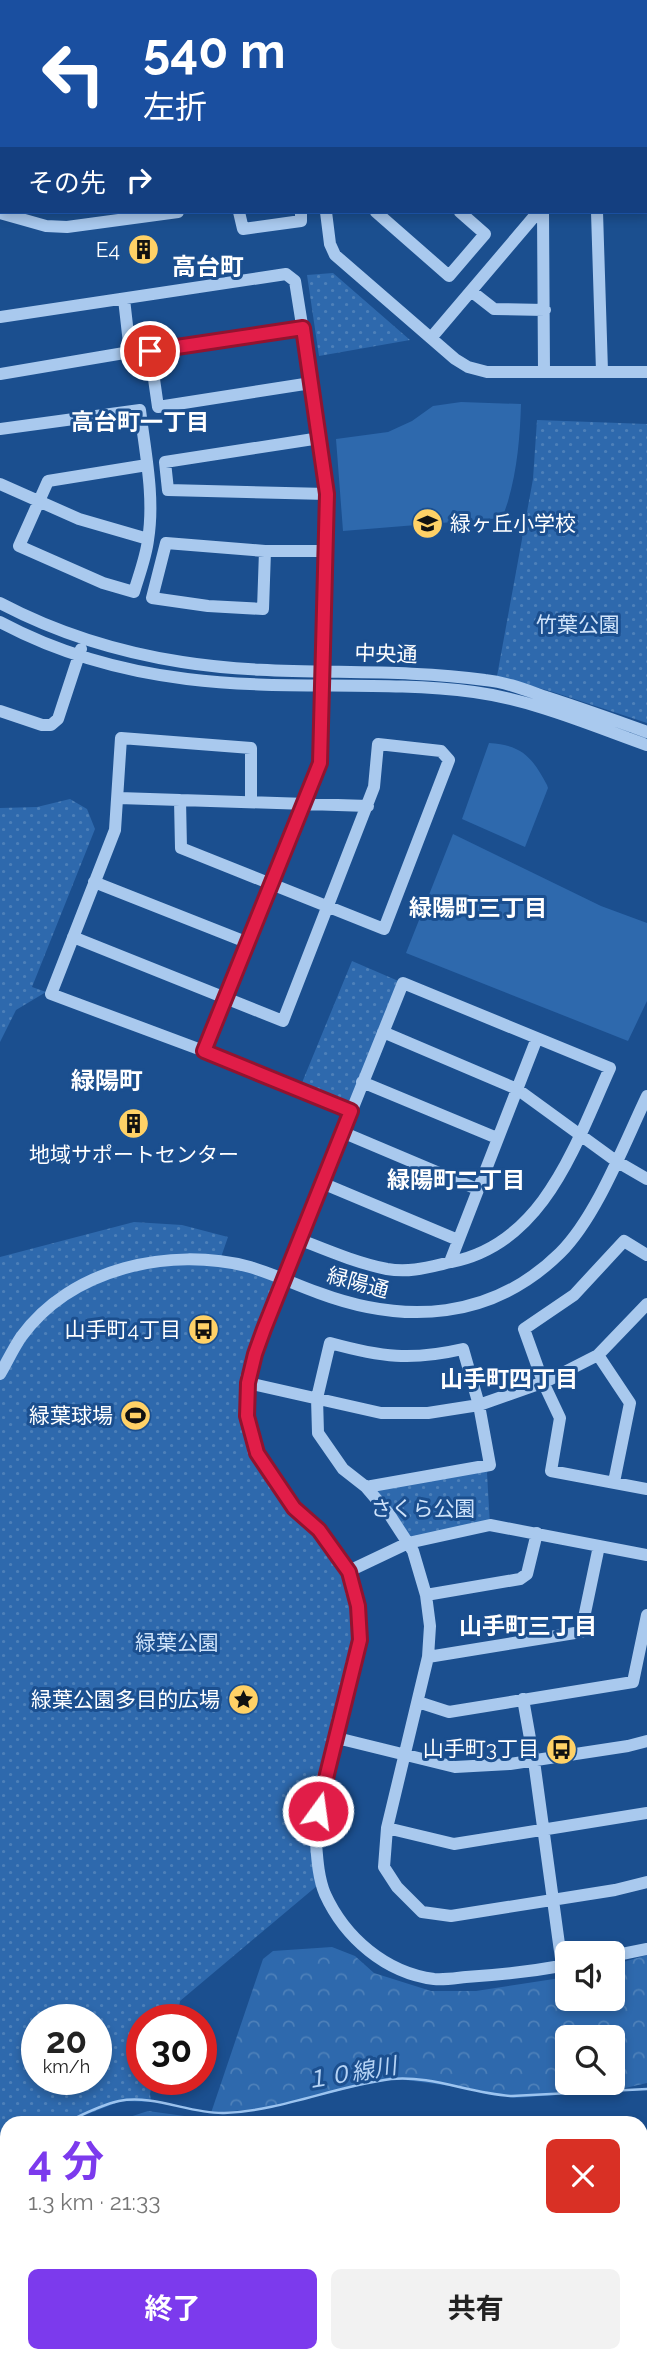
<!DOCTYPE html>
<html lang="ja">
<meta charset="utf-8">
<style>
:root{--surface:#fff;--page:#f2f2f2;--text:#222;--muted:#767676;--accent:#7c3aed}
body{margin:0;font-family:Raleway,"Noto Sans JP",sans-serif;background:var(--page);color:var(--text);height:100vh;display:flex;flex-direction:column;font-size:26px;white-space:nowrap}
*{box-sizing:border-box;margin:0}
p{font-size:23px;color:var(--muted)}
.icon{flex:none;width:38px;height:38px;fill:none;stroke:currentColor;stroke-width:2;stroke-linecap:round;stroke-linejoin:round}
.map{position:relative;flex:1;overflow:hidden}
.details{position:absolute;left:0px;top:2116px;width:648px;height:247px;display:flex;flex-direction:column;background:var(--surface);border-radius:21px 21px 0 0;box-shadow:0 4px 10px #0003}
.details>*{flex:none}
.banner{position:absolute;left:0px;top:0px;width:648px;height:214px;box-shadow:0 4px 10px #0003;background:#1a4fa0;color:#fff;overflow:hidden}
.buttons{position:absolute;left:555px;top:1941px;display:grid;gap:14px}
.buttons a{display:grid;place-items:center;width:70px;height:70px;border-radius:10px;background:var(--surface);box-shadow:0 4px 10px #0003;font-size:35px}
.speed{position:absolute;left:21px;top:2004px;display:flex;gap:14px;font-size:35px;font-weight:700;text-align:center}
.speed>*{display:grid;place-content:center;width:91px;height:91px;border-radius:50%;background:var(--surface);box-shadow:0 4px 10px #0003;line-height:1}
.speed small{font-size:18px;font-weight:400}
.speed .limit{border:10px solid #d22;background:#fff;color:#111}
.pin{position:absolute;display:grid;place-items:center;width:60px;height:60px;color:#fff;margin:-30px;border:4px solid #fff;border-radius:50%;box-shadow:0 2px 7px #0007}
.me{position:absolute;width:77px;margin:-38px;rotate:14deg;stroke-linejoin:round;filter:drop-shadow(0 0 5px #0008)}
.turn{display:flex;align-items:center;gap:24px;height:147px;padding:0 28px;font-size:32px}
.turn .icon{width:91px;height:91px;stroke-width:2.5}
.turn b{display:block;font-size:49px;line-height:60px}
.then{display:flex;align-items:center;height:66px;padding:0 28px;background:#0003;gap:14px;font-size:26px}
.round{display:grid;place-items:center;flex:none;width:74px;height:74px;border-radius:10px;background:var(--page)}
.overview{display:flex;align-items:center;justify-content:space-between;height:119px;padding:0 28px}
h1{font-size:42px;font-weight:700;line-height:52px;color:var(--accent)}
.action{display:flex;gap:14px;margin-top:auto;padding:14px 28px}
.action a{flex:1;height:80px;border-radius:10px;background:var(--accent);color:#fff;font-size:28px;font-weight:700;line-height:80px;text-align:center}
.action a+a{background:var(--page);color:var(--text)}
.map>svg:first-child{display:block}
</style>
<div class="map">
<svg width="647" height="2362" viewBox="0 0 647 2362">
<defs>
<pattern id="forest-crowns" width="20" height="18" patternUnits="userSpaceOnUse" patternTransform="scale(1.75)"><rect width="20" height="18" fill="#2e69ad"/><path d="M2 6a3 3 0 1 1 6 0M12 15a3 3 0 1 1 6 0" fill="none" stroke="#4d80b9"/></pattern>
<pattern id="park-dots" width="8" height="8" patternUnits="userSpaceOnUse" patternTransform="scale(1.75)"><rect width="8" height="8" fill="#2e69ad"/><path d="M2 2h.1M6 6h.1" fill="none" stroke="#4d80b9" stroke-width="1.8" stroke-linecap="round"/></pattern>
</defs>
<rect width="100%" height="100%" fill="#1b4f8f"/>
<path fill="#2e69ad" d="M 461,402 L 521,404 C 520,441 516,484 502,518 L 343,531 L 336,439 L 388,432 L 412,421 L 433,406 Z
M 489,743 C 522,745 532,757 547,785 L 548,788 L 525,847 L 462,819 Z
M 453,834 L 601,906 L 647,923 L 647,1001 L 628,1041 L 406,953 Z"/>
<path fill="url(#forest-crowns)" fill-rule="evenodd" d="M 332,1947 L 355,1956 L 374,1973 L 431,1991 L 476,1991 L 567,1977 L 567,1998 L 612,1998 L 613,1965 L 647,1955 L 647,2083 L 612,2091 L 514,2098 L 473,2089 L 391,2078 L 268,2108 L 211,2113 L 263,1959 L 273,1951 ZM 567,2037 L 612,2037 L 612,2082 L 567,2082 Z
M 647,2230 L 647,2362 L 23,2362 L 23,2356 L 640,2356 L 641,2231 Z"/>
<path fill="url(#park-dots)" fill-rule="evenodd" d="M 333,273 L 410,340 L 319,356 L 307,275 Z
M 537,420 L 647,424 L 647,723 L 553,692 L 497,676 L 533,479 Z
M 70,799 L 87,809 L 95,829 L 32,987 L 46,992 L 16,1010 L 0,1042 L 0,808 L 37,807 Z
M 352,961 L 403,983 L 351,1111 L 299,1090 Z
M 134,1222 L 182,1225 L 228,1237 L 220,1260 L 284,1279 L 248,1383 L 257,1453 L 349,1571 L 360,1640 L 318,1811 L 318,1885 L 180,2001 L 177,2019 L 142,2020 L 142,2079 L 153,2079 L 150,2094 L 151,2102 L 121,2101 L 65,2123 L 7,2123 L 7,2164 L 0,2169 L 0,1257 ZM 37,2020 L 96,2020 L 96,2079 L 37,2079 Z
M 490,1465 L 487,1473 L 490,1525 L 408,1543 L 373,1487 Z
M 148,2111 L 235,2123 L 111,2123 Z
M 7,2179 L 7,2241 L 0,2223 L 0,2185 Z"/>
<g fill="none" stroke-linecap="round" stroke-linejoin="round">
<path stroke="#9cc4f0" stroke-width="2.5" d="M 65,2123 C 82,2115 100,2105 119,2101 C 154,2094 190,2114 224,2113 C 281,2111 335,2086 391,2079 C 432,2075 471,2094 512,2096 L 647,2089
M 0,2168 L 7,2163"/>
<path stroke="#a9c9ee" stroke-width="12" d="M 16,0 L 16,2
M 196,0 L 197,2
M 378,0 L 381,2
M 479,0 L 481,2
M 570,0 L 572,2
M 640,0 L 642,2
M 164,2 L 176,0
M 318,2 L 318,0
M 0,28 L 2,27
M 646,66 L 647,67
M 0,89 L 2,88
M 646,93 L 647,92
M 646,141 L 647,142
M 0,142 L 2,142
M 239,212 L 243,229 L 301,221 L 301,212
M 326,212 L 330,244 L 335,255 L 455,359 L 468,367 L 487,372 L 647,372
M 376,212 L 449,276 L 485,234 L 460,212
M 543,212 L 544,372
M 597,212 L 602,371
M 0,213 L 46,226 L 67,227 L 178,212
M 471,291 L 494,309 L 545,310
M 0,317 L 286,274 L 295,281 L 320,438 L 327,494 L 320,763 L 204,1051
M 303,328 L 150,351 L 158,407 L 311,383
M 431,338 L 538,212
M 0,374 L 130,352 L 124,299
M 0,429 L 140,410 C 145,452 155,497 148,540 C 146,557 139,575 134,592 L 103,583 L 19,546 L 48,481 L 147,465
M 320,438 L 165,462 L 168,490 L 327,494
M 0,484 L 79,519 L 148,539
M 265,551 L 263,609 L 208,606 L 152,598 L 166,543 L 265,551 L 326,551
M 0,603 C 57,633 118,652 182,662 C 282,678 384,666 485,680 C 506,682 526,690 546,697 C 580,708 614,720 647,732
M 0,622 C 58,653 122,671 187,679 C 282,691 379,680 474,692 C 533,700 591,725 647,745
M 0,711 L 42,725 L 51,725 L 58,719 L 81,649
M 119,798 L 368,806
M 251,801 L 251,748 L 121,738 L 115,830 L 51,994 L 204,1051 L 351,1111
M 94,882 L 246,942
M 73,937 L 283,1021 L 374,787 L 378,744 L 441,751 L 449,760 L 384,929 C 316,902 249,875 181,848 L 180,800
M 383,1032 L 517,1089 L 616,1161 L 647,1179
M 362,1082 L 497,1138
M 342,1132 L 477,1189
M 322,1183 L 458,1240
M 301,1240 C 329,1251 357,1263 387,1269 C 410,1273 429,1267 451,1262 C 544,1244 575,1145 610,1068 L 403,983 L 264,1329 C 237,1400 242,1448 293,1507 C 300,1515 309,1521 317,1528 C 338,1549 354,1577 358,1607 C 364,1646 351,1685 341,1722 C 332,1758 322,1795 315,1831 C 317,1851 317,1875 325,1894 C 345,1938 386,1973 434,1979 C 444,1980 456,1978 466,1977 C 500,1975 534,1971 567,1965
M 647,1255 L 624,1241 L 574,1295 L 524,1329 L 543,1382 L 560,1418 L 551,1471 L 647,1489
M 450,1262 L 537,1038
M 598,1355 L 630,1403 L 614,1482
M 0,1374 C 7,1362 13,1349 21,1337 C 71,1268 170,1246 250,1267 C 274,1274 296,1285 319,1293 C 405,1325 492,1320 560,1253 C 597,1216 624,1144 647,1096
M 248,1383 L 381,1413 L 428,1413 L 479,1405 L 547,1381 L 598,1355 L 647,1304
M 366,1487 L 490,1465 L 479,1405 L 463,1349 C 411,1361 381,1357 330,1343 L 317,1398 L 318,1433 L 343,1469 L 366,1487 L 389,1514 L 413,1551 L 426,1595 L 430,1626 L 428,1657 L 387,1828 L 384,1867 L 397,1887 L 422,1912 L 451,1916 L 615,1890 L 647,1882
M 349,1571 L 408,1543 L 490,1525 L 647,1555
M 426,1595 L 520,1579 L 527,1574 L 537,1533
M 428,1657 L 581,1632 L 599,1546
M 523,1699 L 534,1761 L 562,1966
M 418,1702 L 449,1712 L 633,1682 L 647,1615
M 337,1738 L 455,1767 L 510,1764 L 628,1746 L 647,1741
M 387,1828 L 454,1844 L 647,1813
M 612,1956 L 647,1949
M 147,2123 L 147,2122
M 640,2211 L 647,2208
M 0,2313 L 7,2307"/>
</g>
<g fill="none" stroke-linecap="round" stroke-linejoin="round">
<defs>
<path id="route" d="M 150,351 L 303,328 L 327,494 L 320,763 L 204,1051 L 351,1111 L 264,1329 L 255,1354 L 248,1383 L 247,1416 L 257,1453 L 294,1508 L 319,1530 L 349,1572 L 358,1606 L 360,1640 L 318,1811"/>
</defs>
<use href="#route" stroke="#92132f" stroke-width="18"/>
<use href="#route" stroke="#e11d48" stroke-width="12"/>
</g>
<defs>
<symbol id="building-disc" viewBox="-11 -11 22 22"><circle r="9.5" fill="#ffd166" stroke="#1b4f8f"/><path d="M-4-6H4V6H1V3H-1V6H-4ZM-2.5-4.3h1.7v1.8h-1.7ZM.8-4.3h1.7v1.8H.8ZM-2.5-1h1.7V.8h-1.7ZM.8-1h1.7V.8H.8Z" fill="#111"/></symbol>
<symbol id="school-disc" viewBox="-11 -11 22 22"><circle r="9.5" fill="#ffd166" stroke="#1b4f8f"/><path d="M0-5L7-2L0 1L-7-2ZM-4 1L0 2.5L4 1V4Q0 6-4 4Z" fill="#111"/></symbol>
<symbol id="bus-disc" viewBox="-11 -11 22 22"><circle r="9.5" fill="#ffd166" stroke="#1b4f8f"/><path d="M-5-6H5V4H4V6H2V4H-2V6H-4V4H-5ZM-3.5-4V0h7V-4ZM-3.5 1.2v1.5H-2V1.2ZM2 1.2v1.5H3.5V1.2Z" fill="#111"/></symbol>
<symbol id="stadium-disc" viewBox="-11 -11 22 22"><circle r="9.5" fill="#ffd166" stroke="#1b4f8f"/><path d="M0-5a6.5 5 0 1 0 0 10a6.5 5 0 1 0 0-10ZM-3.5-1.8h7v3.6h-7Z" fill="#111"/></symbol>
<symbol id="sight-disc" viewBox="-11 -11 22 22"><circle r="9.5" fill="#ffd166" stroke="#1b4f8f"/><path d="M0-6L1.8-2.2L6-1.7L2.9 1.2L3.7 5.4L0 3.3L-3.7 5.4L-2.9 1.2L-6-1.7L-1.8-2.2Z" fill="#111"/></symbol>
</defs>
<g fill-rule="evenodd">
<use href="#building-disc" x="126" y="232" width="35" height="35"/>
<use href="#school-disc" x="410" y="506" width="35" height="35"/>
<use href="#building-disc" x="116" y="1106" width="35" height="35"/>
<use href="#bus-disc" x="186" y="1312" width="35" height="35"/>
<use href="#stadium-disc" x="118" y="1398" width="35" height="35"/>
<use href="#sight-disc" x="226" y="1682" width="35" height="35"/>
<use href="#bus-disc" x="544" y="1732" width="35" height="35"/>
</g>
<g text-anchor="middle" stroke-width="6" stroke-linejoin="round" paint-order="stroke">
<g font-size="21" fill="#fff" stroke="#1b4f8f" text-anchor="end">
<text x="120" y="257">E4</text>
<text x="450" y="531" text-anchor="start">緑ヶ丘小学校</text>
<text x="134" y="1162" text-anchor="middle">地域サポートセンター</text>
<text x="181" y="1337">山手町4丁目</text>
<text x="113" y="1423">緑葉球場</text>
<text x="220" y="1707">緑葉公園多目的広場</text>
<text x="539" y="1756">山手町3丁目</text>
</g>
<g font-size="21" fill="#cfe3fa" stroke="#1b4f8f">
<text x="578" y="632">竹葉公園</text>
<text x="423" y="1516">さくら公園</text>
<text x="177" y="1650">緑葉公園</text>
</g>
<g font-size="21" fill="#fff" stroke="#1b4f8f">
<text transform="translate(386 654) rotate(2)" y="7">中央通</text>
<text transform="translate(358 1283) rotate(15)" y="7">緑陽通</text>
</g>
<g font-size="23" font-weight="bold" fill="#fff" stroke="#1b4f8f">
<text x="140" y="430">高台町一丁目</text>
<text x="478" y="916">緑陽町三丁目</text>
<text x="456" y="1188">緑陽町二丁目</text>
<text x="509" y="1387">山手町四丁目</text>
<text x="528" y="1634">山手町三丁目</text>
</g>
<g font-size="23" font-style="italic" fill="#b5d3f5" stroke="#1b4f8f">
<text transform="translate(351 2073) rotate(-10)" y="8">１０線川</text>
</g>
<g font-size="24" font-weight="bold" fill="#fff" stroke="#1b4f8f">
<text x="208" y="275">高台町</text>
<text x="107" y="1089">緑陽町</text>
</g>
</g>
</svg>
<div class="buttons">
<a><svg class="icon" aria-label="sound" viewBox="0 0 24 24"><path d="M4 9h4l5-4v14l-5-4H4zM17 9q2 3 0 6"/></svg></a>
<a><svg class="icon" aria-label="search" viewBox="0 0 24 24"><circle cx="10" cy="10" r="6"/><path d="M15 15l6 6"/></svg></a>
</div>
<div class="speed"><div>20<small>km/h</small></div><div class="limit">30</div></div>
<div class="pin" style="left:150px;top:351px;background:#d93025"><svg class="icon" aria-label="arrive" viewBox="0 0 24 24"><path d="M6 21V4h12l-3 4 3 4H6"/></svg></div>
<svg class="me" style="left:318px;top:1811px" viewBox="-20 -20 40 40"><circle r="17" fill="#e11d48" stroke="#fff" stroke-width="3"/><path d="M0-11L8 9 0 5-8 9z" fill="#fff"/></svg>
<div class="banner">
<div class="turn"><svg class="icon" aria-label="left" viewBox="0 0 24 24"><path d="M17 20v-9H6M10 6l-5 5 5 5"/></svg><div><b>540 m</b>左折</div></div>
<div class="then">その先<svg class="icon" aria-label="right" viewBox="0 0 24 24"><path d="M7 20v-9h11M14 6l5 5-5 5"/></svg></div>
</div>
<section class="details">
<div class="overview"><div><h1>4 分</h1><p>1.3 km · 21:33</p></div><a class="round" style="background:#d93025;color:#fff"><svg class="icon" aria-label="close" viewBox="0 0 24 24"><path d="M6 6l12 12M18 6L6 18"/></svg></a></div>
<div class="action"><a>終了</a><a>共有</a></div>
</section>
</div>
